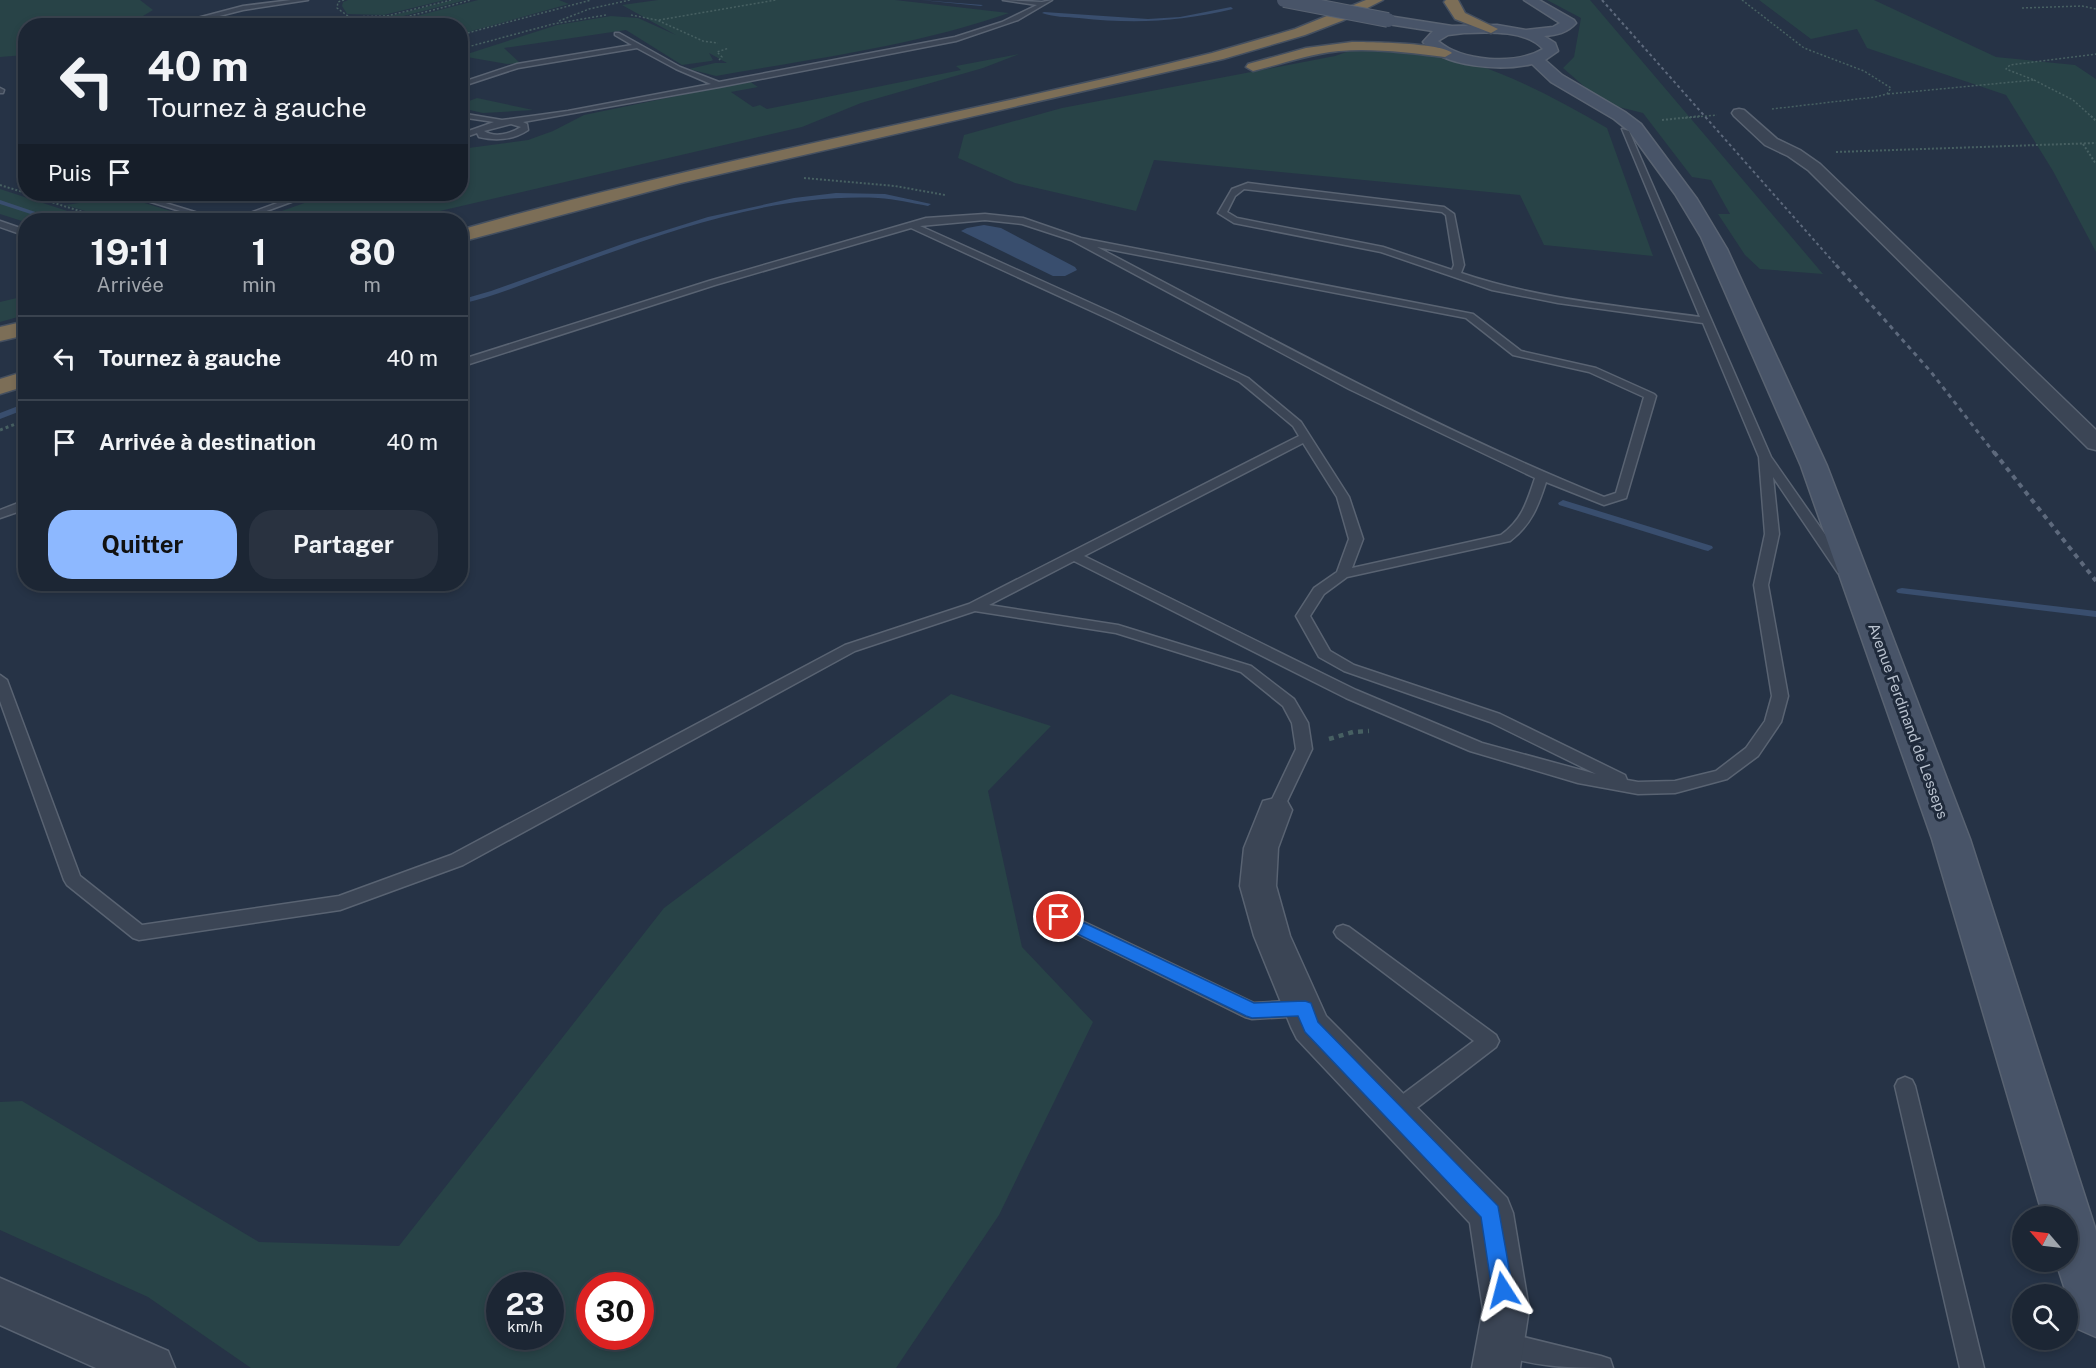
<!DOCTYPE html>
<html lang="fr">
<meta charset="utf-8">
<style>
:root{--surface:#1c2634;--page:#293240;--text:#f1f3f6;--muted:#a0a5ac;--line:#3a434f;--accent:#8db8ff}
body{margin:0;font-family:"Public Sans",sans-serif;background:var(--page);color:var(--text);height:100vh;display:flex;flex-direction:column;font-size:22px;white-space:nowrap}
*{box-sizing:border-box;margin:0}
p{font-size:20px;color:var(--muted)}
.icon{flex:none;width:33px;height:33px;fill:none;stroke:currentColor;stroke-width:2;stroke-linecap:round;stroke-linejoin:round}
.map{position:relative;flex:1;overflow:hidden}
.sheet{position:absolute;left:18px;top:213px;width:450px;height:378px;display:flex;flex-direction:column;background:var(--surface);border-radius:24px;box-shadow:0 3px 9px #0003,0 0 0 2px var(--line)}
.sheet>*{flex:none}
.guide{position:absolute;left:18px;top:18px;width:450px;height:183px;border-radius:24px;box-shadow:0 3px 9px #0003,0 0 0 2px var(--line);background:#1c2634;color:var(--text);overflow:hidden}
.needle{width:39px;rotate:298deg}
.fabs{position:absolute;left:2012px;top:1206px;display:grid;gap:12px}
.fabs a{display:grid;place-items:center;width:66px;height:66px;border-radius:50%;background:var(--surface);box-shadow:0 3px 9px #0003,0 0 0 2px var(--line);font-size:30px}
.speed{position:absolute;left:486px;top:1272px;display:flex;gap:12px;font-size:30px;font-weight:700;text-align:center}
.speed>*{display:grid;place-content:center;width:78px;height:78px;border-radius:50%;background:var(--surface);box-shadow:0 3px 9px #0003,0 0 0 2px var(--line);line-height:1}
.speed small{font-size:15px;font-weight:400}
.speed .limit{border:9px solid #d22;background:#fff;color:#111}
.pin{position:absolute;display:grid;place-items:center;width:51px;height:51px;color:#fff;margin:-26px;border:3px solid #fff;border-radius:50%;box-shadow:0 2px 6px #0007}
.me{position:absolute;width:66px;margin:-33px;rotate:351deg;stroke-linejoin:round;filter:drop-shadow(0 0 4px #0008)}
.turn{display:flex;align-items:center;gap:21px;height:126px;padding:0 30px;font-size:27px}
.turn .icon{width:78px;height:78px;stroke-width:2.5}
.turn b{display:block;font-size:42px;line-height:51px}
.then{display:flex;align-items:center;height:57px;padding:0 30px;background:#0003;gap:12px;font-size:22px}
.eta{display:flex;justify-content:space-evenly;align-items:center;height:102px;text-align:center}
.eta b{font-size:36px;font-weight:700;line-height:42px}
.cta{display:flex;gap:12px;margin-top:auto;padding:12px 30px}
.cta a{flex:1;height:69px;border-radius:24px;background:var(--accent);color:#111;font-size:24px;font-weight:700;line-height:69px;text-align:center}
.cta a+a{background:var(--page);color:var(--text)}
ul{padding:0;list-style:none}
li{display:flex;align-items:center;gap:18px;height:84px;padding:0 30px;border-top:2px solid var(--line)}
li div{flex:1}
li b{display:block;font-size:22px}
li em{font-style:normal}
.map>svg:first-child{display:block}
</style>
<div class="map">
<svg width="2096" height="1368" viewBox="0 0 2096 1368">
<rect width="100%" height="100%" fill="#263346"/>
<path fill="#284347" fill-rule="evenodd" d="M 0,0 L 140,0 L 153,10 L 128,25 L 26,26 L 25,55 L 0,57 Z
M 348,0 L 445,0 L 384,15 L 347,14 L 342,6 L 343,2 Z
M 453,0 L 466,0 L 392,19 L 381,25 L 354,18 L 394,15 Z
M 478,0 L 559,0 L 569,4 L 461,34 L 460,26 L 390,25 L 401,20 Z
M 658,0 L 895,0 L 1009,13 C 914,46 817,58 716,76 L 689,69 L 715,63 L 727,63 L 709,53 L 713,60 L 711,61 L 682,65 L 626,30 L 504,48 L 520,63 L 507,64 L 461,56 L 557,25 L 611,16 L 638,18 L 676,35 L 622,5 Z
M 1547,0 L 1590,0 L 1823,274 L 1760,269 L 1745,255 L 1718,214 L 1730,214 L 1711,180 L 1692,177 L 1643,113 L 1615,106 L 1586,88 L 1563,68 L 1574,57 L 1581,18 Z
M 1759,0 L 1874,0 L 1996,57 L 2075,65 L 2096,79 L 2096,252 L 2053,171 L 2006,95 L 1867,48 L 1857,29 L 1811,39 Z
M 1352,50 C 1375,50 1398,49 1421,52 C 1489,61 1549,95 1607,128 L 1653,256 L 1544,245 L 1520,195 L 1154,160 L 1136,211 L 1015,183 L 958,158 L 964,135 L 1062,108 L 1335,56 Z
M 1019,54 L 983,68 L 861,103 L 802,127 L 401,220 L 256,220 L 330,194 L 460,194 L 461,149 L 528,140 L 553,131 L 584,115 L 749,81 L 758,87 L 731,92 L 753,107 L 760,105 L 767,109 L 961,70 L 956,66 Z
M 477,98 L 533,110 L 483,113 L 461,108 L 461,104 Z
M 0,189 L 95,220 L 25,222 L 0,214 Z
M 108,199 L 135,200 L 200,220 L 115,220 L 65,205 Z
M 25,296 L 25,315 L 0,322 L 0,302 Z
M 951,694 L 1051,726 L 988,791 L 1022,947 L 1093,1022 L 999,1215 L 896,1368 L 251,1368 L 148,1297 L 0,1230 L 0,1102 L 22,1101 L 259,1242 L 399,1246 L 664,908 ZM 500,1286 L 550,1286 L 550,1336 L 500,1336 ZM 590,1286 L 640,1286 L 640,1336 L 590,1336 Z"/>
<path fill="#394e6e" d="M 984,225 L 1001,228 L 1075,267 L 1077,270 L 1065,276 L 1053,276 L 961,231 L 967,228 Z"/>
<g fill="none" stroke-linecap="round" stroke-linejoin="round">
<path fill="#394e6e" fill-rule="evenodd" d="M 920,0 L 983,5 L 981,6 Z
M 1231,7 L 1233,9 C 1177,22 1135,24 1079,18 C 1067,17 1052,17 1042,13 L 1044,12 L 1148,19 L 1180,17 Z
M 836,193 L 885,194 L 931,204 L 928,206 C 912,203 895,199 878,198 C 764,193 657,236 551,274 C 521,285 492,297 460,304 L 460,300 L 491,291 L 625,243 L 708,217 L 794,198 Z
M 0,200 L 56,219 L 58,220 L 49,220 L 0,204 Z
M 26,403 L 26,409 L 0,419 L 0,413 Z
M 1563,500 L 1712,546 L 1713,548 L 1708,551 L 1704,550 L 1559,505 L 1558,503 Z
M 1902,588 L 2096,611 L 2096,617 L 1898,593 L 1896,591 L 1898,589 Z"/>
<defs>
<path id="lane" d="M 291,0 L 308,0 L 243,10 L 180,26 L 167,26 L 243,6 Z
M 1003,0 L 1042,2 L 1052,0 L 1018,20 L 956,41 L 719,87 L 523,122 L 527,124 L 528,130 C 513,140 496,141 479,137 L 477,133 L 460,139 L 460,134 L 494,122 L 460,117 L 460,113 L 502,120 L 568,111 L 711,84 L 676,69 L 637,48 L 518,68 L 460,87 L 460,83 L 517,64 L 632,45 L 615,35 L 615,33 L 619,33 L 680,67 L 719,82 L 955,37 L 1002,22 L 1037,5 ZM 511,124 L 521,127 C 510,134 495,138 484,131 Z
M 0,88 L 4,90 L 3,93 L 0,93 Z
M 1622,129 L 1629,131 L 1771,457 L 1850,570 L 1843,574 L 1838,573 L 1773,477 L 1779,534 L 1768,585 L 1788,696 L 1781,722 L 1758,756 L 1727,779 L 1675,793 L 1638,794 L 1578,783 L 1470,751 L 1346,698 L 1074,561 L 989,605 L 1118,625 L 1251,666 L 1294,699 L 1308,723 L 1312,749 L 1281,814 L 1269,814 L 1267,810 L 1296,749 L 1292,723 L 1283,706 L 1241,672 L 1116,633 L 975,611 L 855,651 L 463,865 L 340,910 L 139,940 L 133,938 L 67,885 L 64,880 L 0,701 L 0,675 L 7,680 L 80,876 L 142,925 L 339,896 L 451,855 L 845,645 L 969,604 L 1299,436 L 1293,426 L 1240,382 L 1109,319 L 911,228 L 715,285 L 460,367 L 460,360 L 709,281 L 926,218 L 985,214 L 1023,218 L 1081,238 L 1473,314 L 1521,351 L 1596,368 L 1654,394 L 1656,396 L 1626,498 L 1604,505 L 1546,482 C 1538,507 1531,525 1510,541 L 1347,577 L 1324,594 L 1310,616 L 1330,651 L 1354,665 L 1500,714 L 1625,775 L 1627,780 L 1638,782 L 1675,781 L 1716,771 L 1746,748 L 1765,721 L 1772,696 L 1754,585 L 1765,534 L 1759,457 L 1703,323 L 1558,303 L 1492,290 L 1381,252 L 1234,223 L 1218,213 L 1232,189 L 1248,183 L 1444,207 L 1454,214 L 1464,265 L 1461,273 C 1537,299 1620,306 1700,317 ZM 1244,189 L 1442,212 L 1446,215 L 1454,265 L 1452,270 L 1383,247 L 1237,218 L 1227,212 L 1235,196 ZM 985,220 L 1022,224 L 1071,240 L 1349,389 L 1535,478 C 1527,502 1522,520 1501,535 L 1352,568 L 1363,539 L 1349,497 L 1301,422 L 1248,378 L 1117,315 L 920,226 ZM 1097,247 L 1466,318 L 1513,355 L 1589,372 L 1644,397 L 1616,493 L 1604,497 C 1429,426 1264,335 1097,247 ZM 1303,443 L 1337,497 L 1349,539 L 1337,572 L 1314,588 L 1296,616 L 1319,657 L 1344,671 L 1490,722 L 1596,774 L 1482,743 L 1356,690 L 1084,556 Z
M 125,194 L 136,194 L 221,220 L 209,220 Z
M 207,194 L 233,194 L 221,199 Z
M 302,194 L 313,194 L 242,220 L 231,220 Z
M 0,221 L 26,230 L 26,236 L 0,227 Z
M 26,500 L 26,509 L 0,518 L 0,510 Z
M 1059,910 L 1254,1003 L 1305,1000 L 1312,1002 L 1315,1008 L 1312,1014 L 1305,1016 L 1252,1019 L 1245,1017 L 1053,922 L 1050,917 L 1053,912 Z
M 1343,925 L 1349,927 L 1496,1035 L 1499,1041 L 1496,1047 L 1401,1120 L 1394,1122 L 1387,1120 L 1384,1113 L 1387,1106 L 1474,1041 L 1337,937 L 1334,932 L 1337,927 Z
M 1905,1077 L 1912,1080 L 1915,1086 L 1984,1368 L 1960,1368 L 1895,1086 L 1898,1080 Z
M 1503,1332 L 1601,1356 L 1610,1359 L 1613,1368 C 1572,1368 1533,1368 1495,1352 L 1491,1344 L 1495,1336 Z"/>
<path id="street" d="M 1739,109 L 1744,110 L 1777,139 L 1800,150 L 1820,164 L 2096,430 L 2096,450 L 2088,448 L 1808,170 L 1788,156 L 1765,145 L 1734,116 L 1732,113 L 1734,110 Z
M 1275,798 L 1287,801 L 1292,810 L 1278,848 L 1276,886 L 1290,936 L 1326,1016 L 1507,1198 L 1513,1213 L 1529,1309 L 1520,1368 L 1472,1368 L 1483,1309 L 1470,1223 L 1297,1039 L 1291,1027 L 1254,936 L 1240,886 L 1244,848 L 1263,801 Z
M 0,1278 L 168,1351 L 175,1368 L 96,1368 L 0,1325 Z"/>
<path id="secondary" d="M 1524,0 L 1539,0 L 1574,20 L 1576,23 C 1567,33 1557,35 1544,36 L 1555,43 L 1558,51 L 1545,60 L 1562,75 L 1625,112 L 1641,124 L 1697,199 L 1727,249 L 1827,466 L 1970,839 L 2096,1231 L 2096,1337 L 2078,1329 L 2056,1262 L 2067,1262 L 2067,1216 L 2043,1216 L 1932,839 L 1801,466 L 1701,237 L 1675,194 L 1629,131 L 1614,119 L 1551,82 L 1532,64 C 1502,71 1443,68 1423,42 L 1433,31 L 1388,24 L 1381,20 L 1388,16 L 1452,26 L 1497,25 L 1526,30 L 1553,27 L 1560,23 ZM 1464,33 C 1489,32 1526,30 1543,49 C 1516,65 1462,62 1438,41 L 1448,35 Z"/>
<path id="highway" d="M 1366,0 L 1383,0 L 1344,20 L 1305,35 L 1223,59 L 681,183 L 460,242 L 460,230 C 708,159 962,115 1212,53 L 1295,29 Z
M 1446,0 L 1458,0 L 1465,13 L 1498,29 L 1491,33 L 1455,19 L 1444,2 Z
M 1352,42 C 1369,42 1443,43 1452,53 L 1445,57 C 1410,53 1374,48 1339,51 C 1309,54 1282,64 1253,71 L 1246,67 L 1248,64 L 1306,48 Z
M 26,321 L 26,335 L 0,341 L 0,327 Z
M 26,371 L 26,386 L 0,394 L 0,379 Z"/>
</defs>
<use href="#lane" stroke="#596372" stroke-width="3"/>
<use href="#street" stroke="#596372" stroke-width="3"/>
<use href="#secondary" stroke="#596372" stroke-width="3"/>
<use href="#highway" stroke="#455060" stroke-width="3"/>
<path stroke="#476062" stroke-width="1.5" stroke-dasharray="2 2" stroke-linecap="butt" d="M 344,0 L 338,2 L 337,8 L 356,22 L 370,26
M 1742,0 L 1804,48 L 1864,71 L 1891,88 L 1887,94 L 1875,97 L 1772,109
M 2022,8 L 2082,6 L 2096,9
M 631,15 L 657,20 L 703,41 L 718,43
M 347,17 L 387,16 L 451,0
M 659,20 L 776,0
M 559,21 L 589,9 L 630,0
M 384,26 L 391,21 L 471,0
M 460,35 L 591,0
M 460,49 L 553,24 L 606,15
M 719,60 L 722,57 L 717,52 L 729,48
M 2034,80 L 2073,100 L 2093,118
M 1888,94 L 2034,80 L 2006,69 L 2010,65 L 2096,54
M 1685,118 L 1717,115"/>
<path stroke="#476062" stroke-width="2" stroke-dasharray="2 2" stroke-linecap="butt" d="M 2091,116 L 2096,121
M 1662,120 L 1701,116
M 2083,144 L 2096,164
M 1836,152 L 2096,143
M 804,178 L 895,186 L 945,195
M 0,185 L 26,193
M 26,194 L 108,220"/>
<path stroke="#476062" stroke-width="3" stroke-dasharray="3 3" stroke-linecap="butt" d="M 0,430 L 26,420"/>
<path stroke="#476062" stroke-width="4.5" stroke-dasharray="5 5" stroke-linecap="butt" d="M 1329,739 L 1353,732 L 1369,731"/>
<use href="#lane" fill="#3b4555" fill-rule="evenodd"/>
<use href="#street" fill="#3b4555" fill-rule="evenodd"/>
<use href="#secondary" fill="#485468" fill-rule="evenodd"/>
<use href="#highway" fill="#7c6e57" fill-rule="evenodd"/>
<path stroke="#5d697c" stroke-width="2" stroke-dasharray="3 3" stroke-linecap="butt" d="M 1602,0 L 1837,266"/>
<path stroke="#5d697c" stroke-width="3" stroke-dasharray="4.5 4.5" stroke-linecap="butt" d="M 1836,265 L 1931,372 L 1995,454"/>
<path stroke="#5d697c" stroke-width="4" stroke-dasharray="5 5" stroke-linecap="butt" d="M 1994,452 L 2096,581"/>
<defs>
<path id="secondary-bridge" d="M 1284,0 L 1388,20"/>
</defs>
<use href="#secondary-bridge" stroke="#596372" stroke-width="16" stroke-linecap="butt"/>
<use href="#secondary-bridge" stroke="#485468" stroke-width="14"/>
</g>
<path fill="#1a73e8" stroke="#114b97" stroke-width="1.5" d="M 1059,911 L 1254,1003 L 1305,1001 L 1311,1003 L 1318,1022 L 1498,1206 L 1513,1290 L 1510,1297 L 1503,1300 L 1495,1297 L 1492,1290 L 1481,1217 L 1305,1032 L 1298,1016 L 1252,1018 L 1246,1016 L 1053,922 L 1050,917 L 1053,913 Z"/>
<g text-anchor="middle" stroke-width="6" stroke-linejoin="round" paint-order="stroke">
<g font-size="15" fill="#b8c1ce" stroke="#1f2a3b">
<text transform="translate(1908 721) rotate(70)" y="5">Avenue Ferdinand de Lesseps</text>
</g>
</g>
</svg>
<div class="fabs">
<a><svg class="needle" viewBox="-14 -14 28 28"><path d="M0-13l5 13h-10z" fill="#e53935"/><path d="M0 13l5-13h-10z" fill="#a0a5ac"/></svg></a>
<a><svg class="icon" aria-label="search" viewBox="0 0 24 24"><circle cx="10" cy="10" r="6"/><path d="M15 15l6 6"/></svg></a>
</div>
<div class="speed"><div>23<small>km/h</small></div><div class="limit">30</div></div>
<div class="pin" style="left:1059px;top:917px;background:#d93025"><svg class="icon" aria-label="arrive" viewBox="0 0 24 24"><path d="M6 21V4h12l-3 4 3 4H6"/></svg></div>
<svg class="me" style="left:1503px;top:1290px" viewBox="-20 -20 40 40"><path d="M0-17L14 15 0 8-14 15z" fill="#1a73e8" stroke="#fff" stroke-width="4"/></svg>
<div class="guide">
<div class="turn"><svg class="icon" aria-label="left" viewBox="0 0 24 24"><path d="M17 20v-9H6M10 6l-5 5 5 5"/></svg><div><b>40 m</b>Tournez à gauche</div></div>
<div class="then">Puis<svg class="icon" aria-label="arrive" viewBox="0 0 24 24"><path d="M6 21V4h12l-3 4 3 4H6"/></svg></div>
</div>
<section class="sheet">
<div class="eta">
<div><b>19:11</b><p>Arrivée</p></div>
<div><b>1</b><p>min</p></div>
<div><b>80</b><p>m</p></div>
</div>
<ul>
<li><svg class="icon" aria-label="left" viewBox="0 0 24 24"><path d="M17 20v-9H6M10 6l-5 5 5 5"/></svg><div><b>Tournez à gauche</b></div><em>40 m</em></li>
<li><svg class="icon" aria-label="arrive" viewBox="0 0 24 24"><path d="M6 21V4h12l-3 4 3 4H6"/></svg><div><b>Arrivée à destination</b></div><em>40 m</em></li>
</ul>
<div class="cta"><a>Quitter</a><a>Partager</a></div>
</section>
</div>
